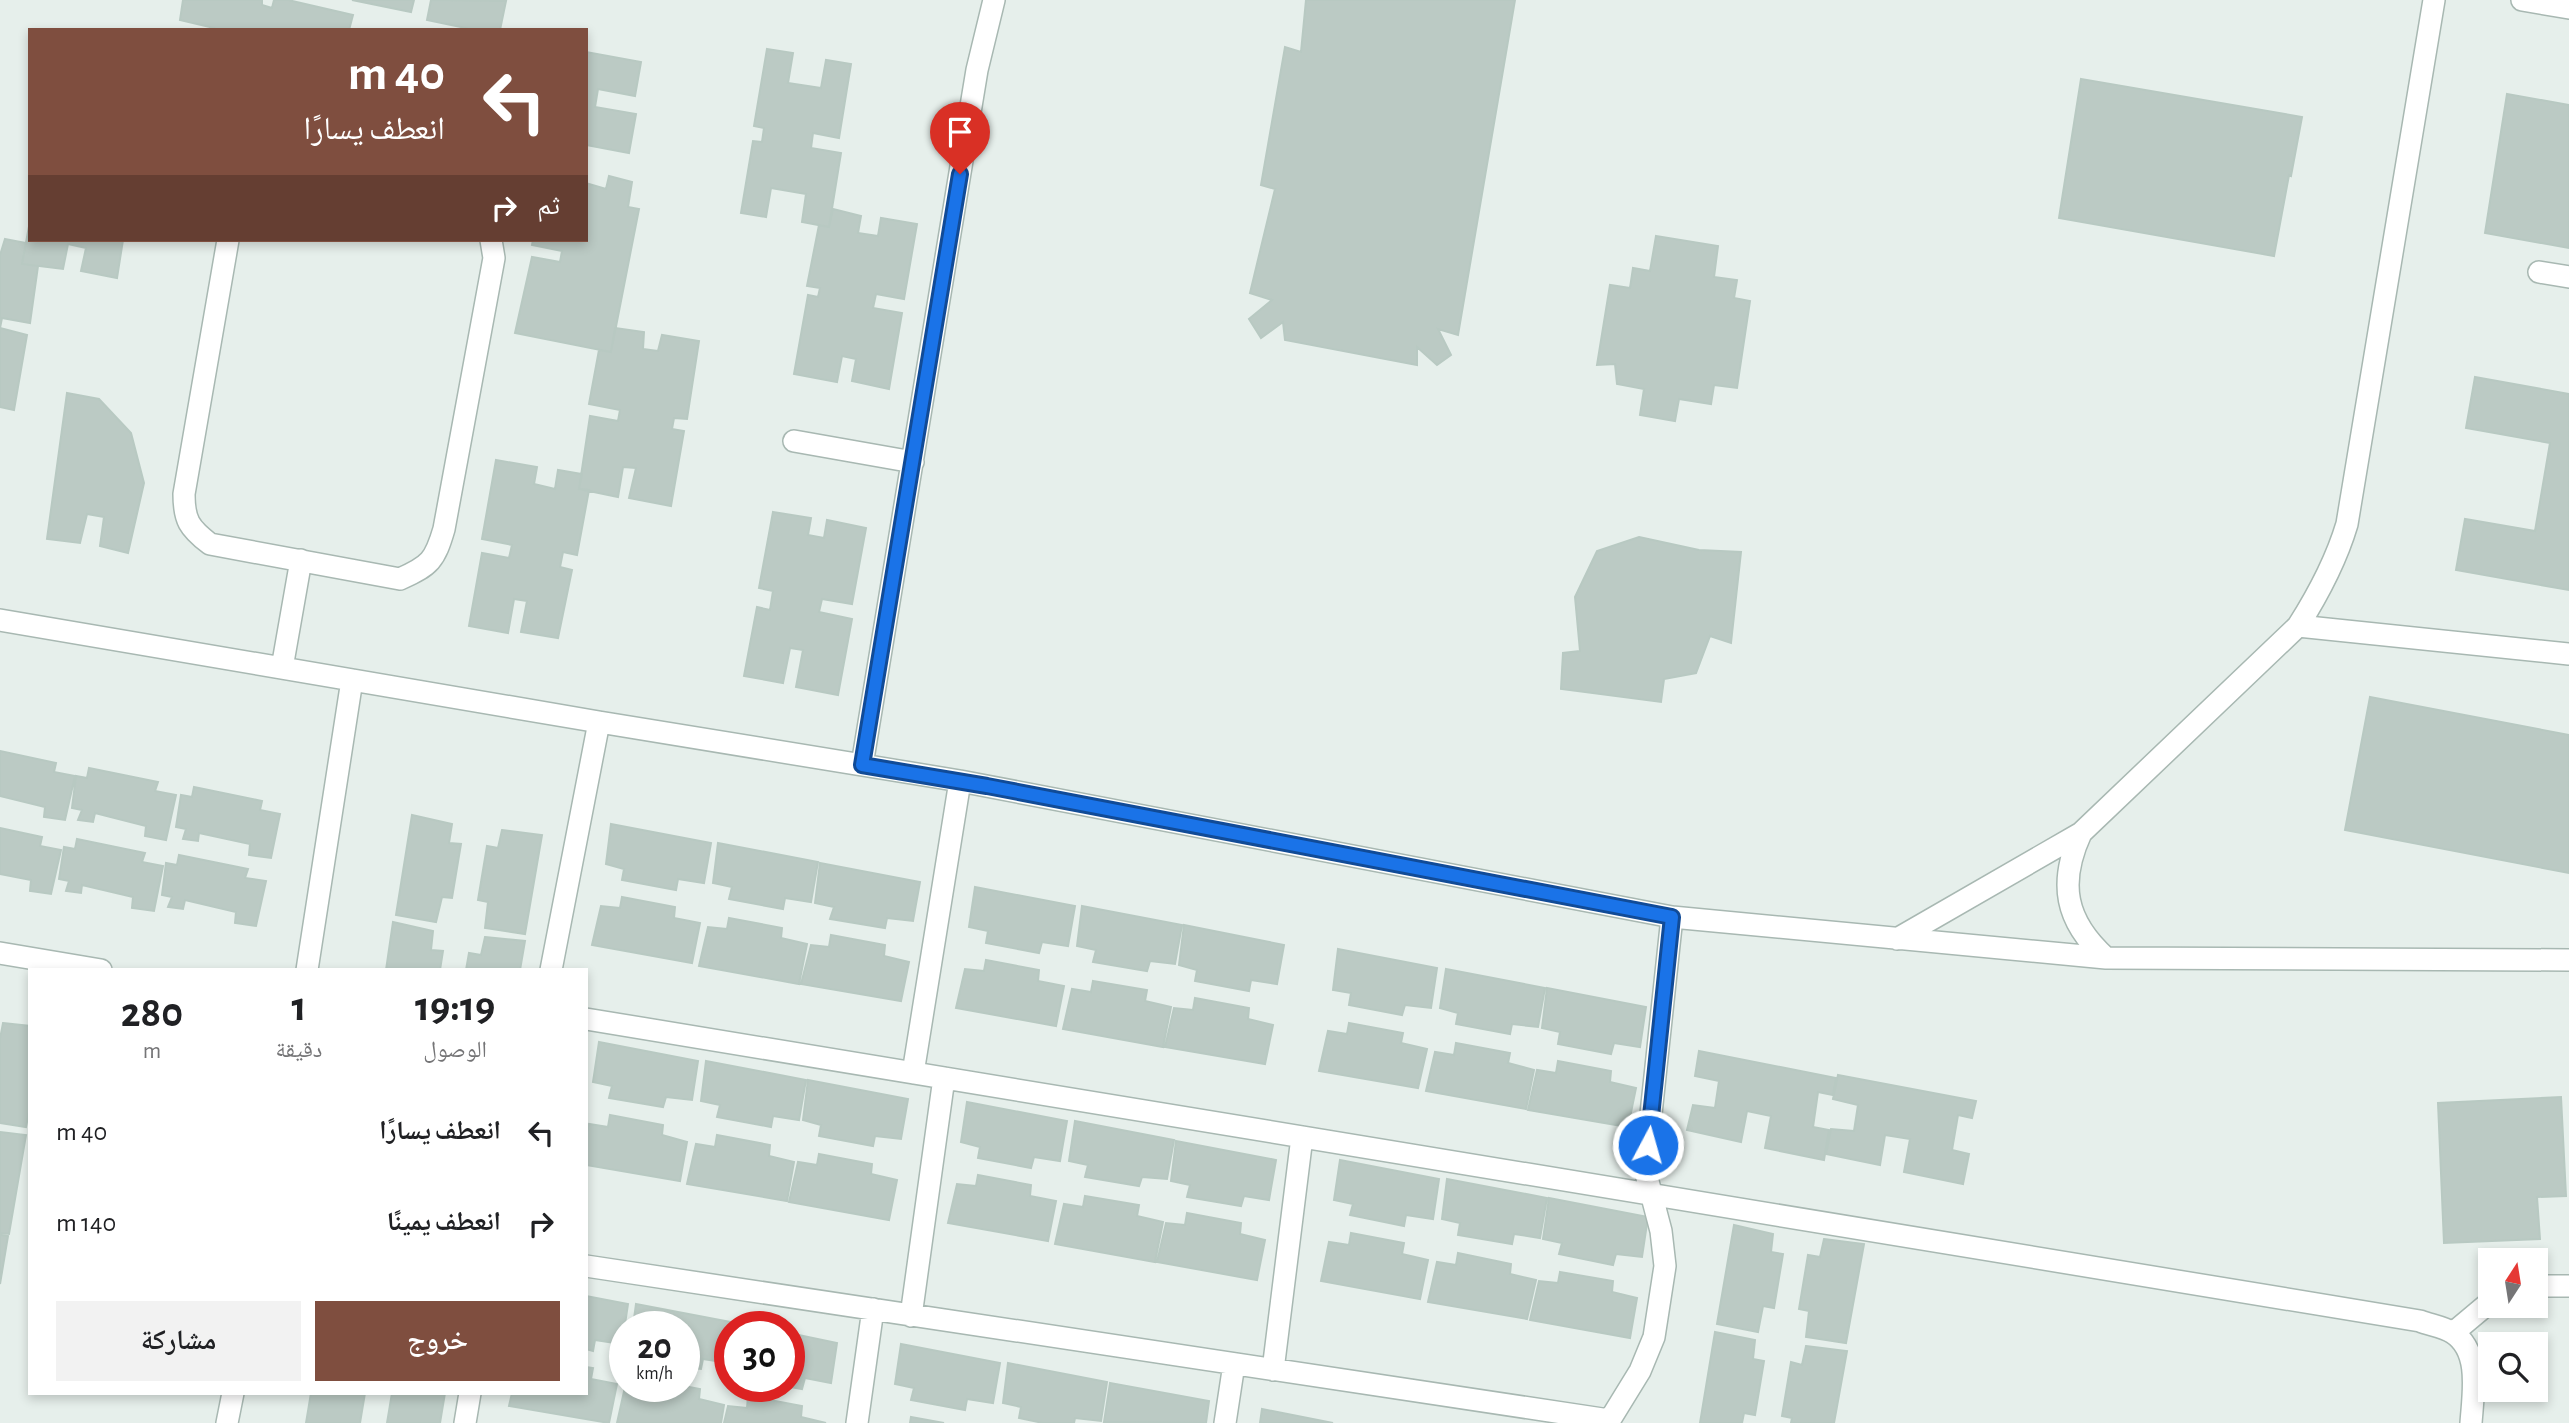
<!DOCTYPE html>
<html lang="ar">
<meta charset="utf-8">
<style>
:root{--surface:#fff;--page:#f2f2f2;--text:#202124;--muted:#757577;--accent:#7f4e3f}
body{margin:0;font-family:"Alegreya Sans","Noto Naskh Arabic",sans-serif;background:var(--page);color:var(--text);direction:rtl;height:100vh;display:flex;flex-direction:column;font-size:26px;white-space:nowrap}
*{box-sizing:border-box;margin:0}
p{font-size:23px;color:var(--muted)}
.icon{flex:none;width:38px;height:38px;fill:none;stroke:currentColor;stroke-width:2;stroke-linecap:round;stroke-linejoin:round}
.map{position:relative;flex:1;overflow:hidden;direction:ltr}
.sheet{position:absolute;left:28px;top:968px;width:560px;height:427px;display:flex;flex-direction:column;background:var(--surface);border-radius:0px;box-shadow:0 4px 10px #0003;direction:rtl}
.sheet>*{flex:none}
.banner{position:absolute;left:28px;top:28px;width:560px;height:214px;border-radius:0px;box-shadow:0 4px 10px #0003;direction:rtl;background:#7f4e3f;color:#fff;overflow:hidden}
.needle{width:46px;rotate:12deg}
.controls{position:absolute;left:2478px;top:1248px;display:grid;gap:14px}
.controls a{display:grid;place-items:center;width:70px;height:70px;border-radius:0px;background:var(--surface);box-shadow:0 4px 10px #0003;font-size:35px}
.speed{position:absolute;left:609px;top:1311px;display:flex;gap:14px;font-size:35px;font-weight:700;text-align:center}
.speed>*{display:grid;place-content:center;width:91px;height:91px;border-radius:50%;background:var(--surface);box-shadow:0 4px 10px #0003;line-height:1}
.speed small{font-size:18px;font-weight:400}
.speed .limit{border:10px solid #d22;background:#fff;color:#111}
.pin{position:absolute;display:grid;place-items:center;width:60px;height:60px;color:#fff;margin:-72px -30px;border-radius:50% 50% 50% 0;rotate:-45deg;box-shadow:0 0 7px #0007}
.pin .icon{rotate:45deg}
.me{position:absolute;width:77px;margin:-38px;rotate:6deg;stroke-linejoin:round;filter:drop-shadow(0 0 5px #0008)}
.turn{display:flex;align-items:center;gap:24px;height:147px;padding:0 28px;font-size:32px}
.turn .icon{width:91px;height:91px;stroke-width:2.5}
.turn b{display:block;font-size:49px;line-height:60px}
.then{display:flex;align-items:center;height:66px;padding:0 28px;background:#0003;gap:14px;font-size:26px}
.eta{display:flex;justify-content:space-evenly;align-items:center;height:119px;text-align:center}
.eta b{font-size:42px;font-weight:600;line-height:49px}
.action{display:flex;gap:14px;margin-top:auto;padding:14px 28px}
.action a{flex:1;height:80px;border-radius:0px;background:var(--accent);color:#fff;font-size:28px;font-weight:600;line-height:80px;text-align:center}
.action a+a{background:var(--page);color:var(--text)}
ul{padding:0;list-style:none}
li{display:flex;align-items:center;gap:21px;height:91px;padding:0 28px}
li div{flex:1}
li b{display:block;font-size:26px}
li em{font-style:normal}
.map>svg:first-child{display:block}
</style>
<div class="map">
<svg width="2569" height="1423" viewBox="0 0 2569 1423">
<rect width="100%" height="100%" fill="#e6efeb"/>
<path fill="#bbcac4" stroke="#b8c9c2" stroke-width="2" d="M 183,0 L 262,0 L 262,5 L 272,8 L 274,0 L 288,0 L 353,15 L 349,30 L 213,30 L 214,28 L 180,20 Z
M 352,0 L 414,0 L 411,12 Z
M 431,0 L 506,1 L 500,30 L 475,30 L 427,20 Z
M 1306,0 L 1515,0 L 1458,335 L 1438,329 L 1451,355 L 1437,365 L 1417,347 L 1417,365 L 1285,340 L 1283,322 L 1261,338 L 1249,319 L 1272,300 L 1250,293 L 1275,189 L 1261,185 L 1285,47 L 1301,52 Z
M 767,49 L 793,53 L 788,83 L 821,88 L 826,60 L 851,64 L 839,138 L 813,133 L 811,148 L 841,153 L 829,227 L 802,222 L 806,194 L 771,188 L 766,217 L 741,213 L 753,141 L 762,142 L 764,128 L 754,126 Z
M 586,52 L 641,62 L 635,96 L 598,89 L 595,107 L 636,114 L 629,153 L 586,145 Z
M 2081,79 L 2302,117 L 2291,176 L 2289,175 L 2274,256 L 2059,218 Z
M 2507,94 L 2569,105 L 2569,248 L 2485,233 Z
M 609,176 L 632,182 L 628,207 L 639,209 L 611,352 L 515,333 L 532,257 L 560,262 L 562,251 L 532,245 L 533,240 L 586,240 L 586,183 L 606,189 Z
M 833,209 L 861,216 L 858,233 L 878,236 L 881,218 L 917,224 L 904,299 L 876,294 L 873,308 L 902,313 L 889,389 L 852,381 L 856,359 L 842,356 L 837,382 L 794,374 L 808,295 L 818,297 L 820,288 L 807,286 L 819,225 L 829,227 Z
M 30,221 L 30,240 L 123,240 L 117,278 L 81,271 L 86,248 L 68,244 L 63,269 L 22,264 Z
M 1656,236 L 1718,246 L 1714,277 L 1737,280 L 1734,298 L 1750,301 L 1737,388 L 1714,385 L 1711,404 L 1679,399 L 1675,421 L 1640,415 L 1644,389 L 1617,384 L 1615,364 L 1597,365 L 1610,285 L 1630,288 L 1633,268 L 1650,271 Z
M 5,239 L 26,243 L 22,264 L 38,266 L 30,323 L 2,318 L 0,328 L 27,335 L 14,410 L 0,407 L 0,255 Z
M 615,328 L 644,332 L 643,349 L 658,351 L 662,335 L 699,341 L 687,419 L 674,418 L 672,429 L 684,431 L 671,506 L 629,498 L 636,468 L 623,467 L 618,497 L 579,489 L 590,416 L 618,421 L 620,410 L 589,404 L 599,350 L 611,352 Z
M 2475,377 L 2569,394 L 2569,590 L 2456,570 L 2465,519 L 2535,531 L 2550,443 L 2466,428 Z
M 67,393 L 99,399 L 131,433 L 144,483 L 128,553 L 100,546 L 104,517 L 87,514 L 80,543 L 47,539 Z
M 496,460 L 537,467 L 534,484 L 555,489 L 558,470 L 582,474 L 579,489 L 589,490 L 577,555 L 563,552 L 560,567 L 572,570 L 558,638 L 521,632 L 527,601 L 514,599 L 508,633 L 469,626 L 482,553 L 509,558 L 512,545 L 482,539 Z
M 773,512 L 811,518 L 808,535 L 824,538 L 827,520 L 866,528 L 852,604 L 822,599 L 819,612 L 852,619 L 838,695 L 796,687 L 803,650 L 790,648 L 783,683 L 744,676 L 757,607 L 770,610 L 773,591 L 759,588 Z
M 1639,537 L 1699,550 L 1741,552 L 1731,643 L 1710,636 L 1696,673 L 1664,679 L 1661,702 L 1561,689 L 1563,653 L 1580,651 L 1575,597 L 1597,551 Z
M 2370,697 L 2569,735 L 2569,873 L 2345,830 Z
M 0,751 L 56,763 L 54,772 L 75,776 L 65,820 L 44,817 L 45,807 L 0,796 Z
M 89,768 L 158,782 L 155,791 L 176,795 L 166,840 L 145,836 L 146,826 L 95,813 L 93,822 L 78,820 L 82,810 L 72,808 L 76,776 L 87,778 Z
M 194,787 L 262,801 L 260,810 L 280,814 L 271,858 L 249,855 L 250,844 L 199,833 L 198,841 L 183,839 L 186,829 L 176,827 L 181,795 L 192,797 Z
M 412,815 L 452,824 L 449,843 L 461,844 L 452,898 L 442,897 L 436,922 L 396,915 Z
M 611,824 L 711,843 L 704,883 L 678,879 L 676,890 L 622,880 L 624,869 L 606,864 Z
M 0,828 L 42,837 L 40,846 L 61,850 L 51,894 L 30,891 L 31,880 L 0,874 Z
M 502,830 L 542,835 L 525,934 L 485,928 L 488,902 L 478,900 L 487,846 L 498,848 Z
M 77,839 L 145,853 L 142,862 L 163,866 L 154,911 L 132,908 L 133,897 L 82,885 L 81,893 L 66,891 L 69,881 L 59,879 L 64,847 L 75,849 Z
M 718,843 L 818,862 L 811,902 L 785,898 L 783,909 L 729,899 L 732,887 L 713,883 Z
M 179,855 L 248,869 L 245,878 L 266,881 L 256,926 L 235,923 L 236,912 L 185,900 L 183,909 L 168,907 L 172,897 L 162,895 L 166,863 L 177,865 Z
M 820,863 L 920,882 L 913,921 L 887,918 L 885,928 L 830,919 L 834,907 L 815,903 Z
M 975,887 L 1075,906 L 1068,946 L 1042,942 L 1039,953 L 986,943 L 988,931 L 969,927 Z
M 622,897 L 675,907 L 674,918 L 700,923 L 692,963 L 592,945 L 601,906 L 620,908 Z
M 1082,906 L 1182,925 L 1175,964 L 1150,961 L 1147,971 L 1093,962 L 1096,950 L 1077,946 Z
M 729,918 L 782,928 L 781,938 L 807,944 L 799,984 L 699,966 L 708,927 L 727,929 Z
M 393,922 L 433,931 L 431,950 L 443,951 L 440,970 L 386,970 Z
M 1184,925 L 1284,945 L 1277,984 L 1251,980 L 1249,991 L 1195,981 L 1197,970 L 1179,965 Z
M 831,935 L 885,945 L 884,956 L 909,962 L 901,1001 L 801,984 L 811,945 L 829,947 Z
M 485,937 L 525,941 L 520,970 L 466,970 L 469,953 L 481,955 Z
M 1338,949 L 1437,968 L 1431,1008 L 1405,1005 L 1402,1015 L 1349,1005 L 1351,993 L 1333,990 Z
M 986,960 L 1039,970 L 1038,981 L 1064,986 L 1056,1026 L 956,1008 L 965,969 L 984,971 Z
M 1446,969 L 1545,988 L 1538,1027 L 1512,1024 L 1510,1034 L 1456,1024 L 1458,1013 L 1440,1008 Z
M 1093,981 L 1147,990 L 1145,1001 L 1171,1007 L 1163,1047 L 1063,1029 L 1072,989 L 1091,992 Z
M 1547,988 L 1646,1007 L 1640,1047 L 1614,1043 L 1611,1054 L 1558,1044 L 1560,1032 L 1542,1028 Z
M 1195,998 L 1249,1008 L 1248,1019 L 1273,1025 L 1265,1064 L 1165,1047 L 1174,1008 L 1193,1010 Z
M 3,1023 L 30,1026 L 30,1107 L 26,1127 L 0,1123 L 0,1039 Z
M 1349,1023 L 1403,1033 L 1401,1043 L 1427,1049 L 1418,1088 L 1319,1071 L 1328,1031 L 1347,1034 Z
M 599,1042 L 698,1061 L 692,1100 L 666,1097 L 663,1107 L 609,1098 L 612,1086 L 593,1082 Z
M 1456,1043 L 1510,1053 L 1508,1063 L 1534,1070 L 1526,1109 L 1426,1091 L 1435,1052 L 1454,1055 Z
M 1699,1051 L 1836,1078 L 1833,1095 L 1818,1092 L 1813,1127 L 1829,1130 L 1824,1160 L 1765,1148 L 1771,1116 L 1747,1111 L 1741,1142 L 1687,1130 L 1693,1105 L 1715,1108 L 1719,1081 L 1695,1076 Z
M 706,1061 L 806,1080 L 799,1120 L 773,1116 L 771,1127 L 717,1117 L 720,1105 L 701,1101 Z
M 1558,1061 L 1611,1071 L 1610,1082 L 1636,1088 L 1628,1127 L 1528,1110 L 1537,1070 L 1556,1073 Z
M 1838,1075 L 1976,1101 L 1972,1118 L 1958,1115 L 1952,1150 L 1969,1154 L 1963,1184 L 1904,1172 L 1910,1139 L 1885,1135 L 1880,1165 L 1826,1154 L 1831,1129 L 1854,1131 L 1858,1105 L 1833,1099 Z
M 808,1080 L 908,1099 L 901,1139 L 875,1136 L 873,1146 L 819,1136 L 821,1125 L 803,1120 Z
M 2561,1097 L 2566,1196 L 2537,1197 L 2540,1239 L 2444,1243 L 2438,1103 Z
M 967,1102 L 1067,1121 L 1060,1161 L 1034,1157 L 1031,1168 L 978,1158 L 980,1147 L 961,1142 Z
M 610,1115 L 663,1125 L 662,1135 L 687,1142 L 680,1181 L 586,1165 L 586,1136 L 589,1124 L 608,1127 Z
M 1075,1121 L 1174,1140 L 1167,1179 L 1142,1177 L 1139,1186 L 1085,1177 L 1088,1165 L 1069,1161 Z
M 0,1132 L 26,1135 L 9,1234 L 0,1233 Z
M 717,1135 L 770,1145 L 769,1156 L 794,1162 L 787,1201 L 687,1184 L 696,1144 L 715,1147 Z
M 1176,1141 L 1276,1160 L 1269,1200 L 1244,1196 L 1241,1206 L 1187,1197 L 1190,1185 L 1171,1181 Z
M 819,1154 L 872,1164 L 871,1174 L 897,1180 L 889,1220 L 789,1202 L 798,1162 L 817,1165 Z
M 1340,1160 L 1439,1179 L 1433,1219 L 1406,1215 L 1404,1226 L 1350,1215 L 1353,1204 L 1334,1200 Z
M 978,1175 L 1031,1185 L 1030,1196 L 1056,1201 L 1048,1241 L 948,1223 L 957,1184 L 976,1186 Z
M 1447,1179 L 1547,1198 L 1540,1238 L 1514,1234 L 1512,1244 L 1458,1235 L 1460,1223 L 1442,1219 Z
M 1085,1196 L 1139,1205 L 1137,1216 L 1163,1222 L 1155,1262 L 1055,1244 L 1064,1204 L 1083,1207 Z
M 1549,1198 L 1648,1217 L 1642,1257 L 1616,1254 L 1613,1265 L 1559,1254 L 1562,1243 L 1543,1239 Z
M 1187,1213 L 1241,1223 L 1240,1234 L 1265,1240 L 1257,1280 L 1157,1262 L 1166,1223 L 1185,1225 Z
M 1734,1225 L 1773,1234 L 1771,1252 L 1783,1254 L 1774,1308 L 1763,1306 L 1758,1332 L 1717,1324 Z
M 1351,1233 L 1404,1243 L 1402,1254 L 1428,1260 L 1420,1299 L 1321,1281 L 1329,1242 L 1349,1245 Z
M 0,1235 L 8,1236 L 0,1284 Z
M 1824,1239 L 1864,1244 L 1846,1343 L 1806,1337 L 1809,1311 L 1799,1309 L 1808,1255 L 1820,1257 Z
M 1458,1253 L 1511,1264 L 1510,1274 L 1536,1280 L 1527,1319 L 1428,1302 L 1437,1262 L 1456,1265 Z
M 1560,1272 L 1613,1281 L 1612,1292 L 1637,1298 L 1630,1338 L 1530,1320 L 1539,1281 L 1558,1283 Z
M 586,1296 L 628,1304 L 622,1344 L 595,1340 L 593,1351 L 586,1349 Z
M 636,1304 L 736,1323 L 735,1326 L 730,1326 L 729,1363 L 703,1359 L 701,1369 L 684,1367 L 684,1326 L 633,1326 Z
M 1715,1332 L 1755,1340 L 1753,1359 L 1764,1361 L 1755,1415 L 1744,1413 L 1742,1423 L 1700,1423 Z
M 789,1333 L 837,1343 L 831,1383 L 805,1378 L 802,1389 L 785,1386 L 789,1386 Z
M 901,1344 L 1000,1363 L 993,1403 L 967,1399 L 965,1410 L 911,1400 L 914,1388 L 895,1384 Z
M 1806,1346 L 1847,1351 L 1834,1423 L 1791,1423 L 1792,1418 L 1782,1416 L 1791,1362 L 1802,1365 Z
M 1008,1363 L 1107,1382 L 1101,1421 L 1075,1418 L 1074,1423 L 1043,1423 L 1019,1418 L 1021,1407 L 1003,1403 Z
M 586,1367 L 593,1368 L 591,1379 L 617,1384 L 609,1423 L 509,1406 L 512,1393 L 586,1393 Z
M 1110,1383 L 1209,1401 L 1206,1423 L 1104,1422 Z
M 645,1386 L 684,1386 L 700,1389 L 699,1399 L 724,1405 L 721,1423 L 617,1423 L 625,1387 L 645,1390 Z
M 311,1393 L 365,1393 L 360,1423 L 306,1423 Z
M 392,1393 L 445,1393 L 440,1423 L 387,1423 Z
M 748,1396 L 802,1406 L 801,1417 L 826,1423 L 724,1423 L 728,1406 L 747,1408 Z
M 1262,1409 L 1333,1423 L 1260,1423 Z
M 911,1417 L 944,1423 L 910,1423 Z"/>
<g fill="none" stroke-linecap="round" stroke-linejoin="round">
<defs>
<path id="minor" d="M 2522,0 L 2569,8
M 228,240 L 184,494 C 184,520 189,528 210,544 L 400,579 C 430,566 435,560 444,529 L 494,258 L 491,240
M 2539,272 L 2569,277
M 794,441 L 913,462
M 0,620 L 599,722 L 960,781 L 1672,917 L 2106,958 L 2569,960
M 2298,626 L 2569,654
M 282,668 L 301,560
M 862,765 L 977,70 L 994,0
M 2081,833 C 2058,883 2065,921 2106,958
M 1897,939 L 2081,833 L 2298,626 C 2319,593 2336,561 2347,524 L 2434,0
M 0,953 L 101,970
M 307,970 L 352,680
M 551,970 L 599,722
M 586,1019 L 2420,1321 C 2430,1325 2444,1327 2453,1333 C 2481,1351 2473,1394 2471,1423
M 913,1073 L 960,781
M 586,1266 L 1609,1420
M 2536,1286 L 2569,1286
M 911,1316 L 944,1078
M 2453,1333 L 2490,1302
M 1273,1370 L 1302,1137
M 227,1423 L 233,1393
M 465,1423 L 470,1393
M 857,1423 L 873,1309
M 1225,1423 L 1234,1364
M 1608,1423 L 1640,1371 L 1654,1337 L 1665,1266 L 1661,1231 L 1645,1170 L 1672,917"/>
</defs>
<use href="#minor" stroke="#a8b8b2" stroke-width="24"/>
<use href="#minor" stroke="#fff" stroke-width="21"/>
</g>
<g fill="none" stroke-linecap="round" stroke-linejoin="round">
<defs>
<path id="route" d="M 960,174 L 862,765 L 987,786 L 1672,917 L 1648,1145"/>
</defs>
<use href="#route" stroke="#114b97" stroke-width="18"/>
<use href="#route" stroke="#1a73e8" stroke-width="12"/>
</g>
</svg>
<div class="controls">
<a><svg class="needle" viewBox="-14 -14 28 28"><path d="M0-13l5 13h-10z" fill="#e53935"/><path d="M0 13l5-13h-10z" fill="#757577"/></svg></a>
<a><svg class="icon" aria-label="search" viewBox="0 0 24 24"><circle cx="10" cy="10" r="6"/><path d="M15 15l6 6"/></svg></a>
</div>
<div class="speed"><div>20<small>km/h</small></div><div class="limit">30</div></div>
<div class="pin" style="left:960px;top:174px;background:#d93025"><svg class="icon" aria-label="arrive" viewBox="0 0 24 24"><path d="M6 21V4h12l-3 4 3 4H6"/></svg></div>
<svg class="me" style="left:1648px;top:1145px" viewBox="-20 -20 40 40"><circle r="17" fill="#1a73e8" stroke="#fff" stroke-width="3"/><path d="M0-11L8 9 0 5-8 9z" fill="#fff"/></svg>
<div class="banner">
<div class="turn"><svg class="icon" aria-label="left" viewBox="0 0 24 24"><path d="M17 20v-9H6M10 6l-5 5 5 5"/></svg><div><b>40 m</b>انعطف يسارًا</div></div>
<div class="then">ثم<svg class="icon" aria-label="right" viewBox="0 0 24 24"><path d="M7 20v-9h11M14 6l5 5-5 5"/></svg></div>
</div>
<section class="sheet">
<div class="eta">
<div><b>19:19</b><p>الوصول</p></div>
<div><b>1</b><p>دقيقة</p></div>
<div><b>280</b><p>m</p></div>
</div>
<ul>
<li><svg class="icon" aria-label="left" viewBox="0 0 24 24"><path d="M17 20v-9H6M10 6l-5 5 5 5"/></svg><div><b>انعطف يسارًا</b></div><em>40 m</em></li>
<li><svg class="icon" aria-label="right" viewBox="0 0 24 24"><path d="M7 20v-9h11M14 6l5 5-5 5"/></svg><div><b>انعطف يمينًا</b></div><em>140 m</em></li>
</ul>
<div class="action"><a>خروج</a><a>مشاركة</a></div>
</section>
</div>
